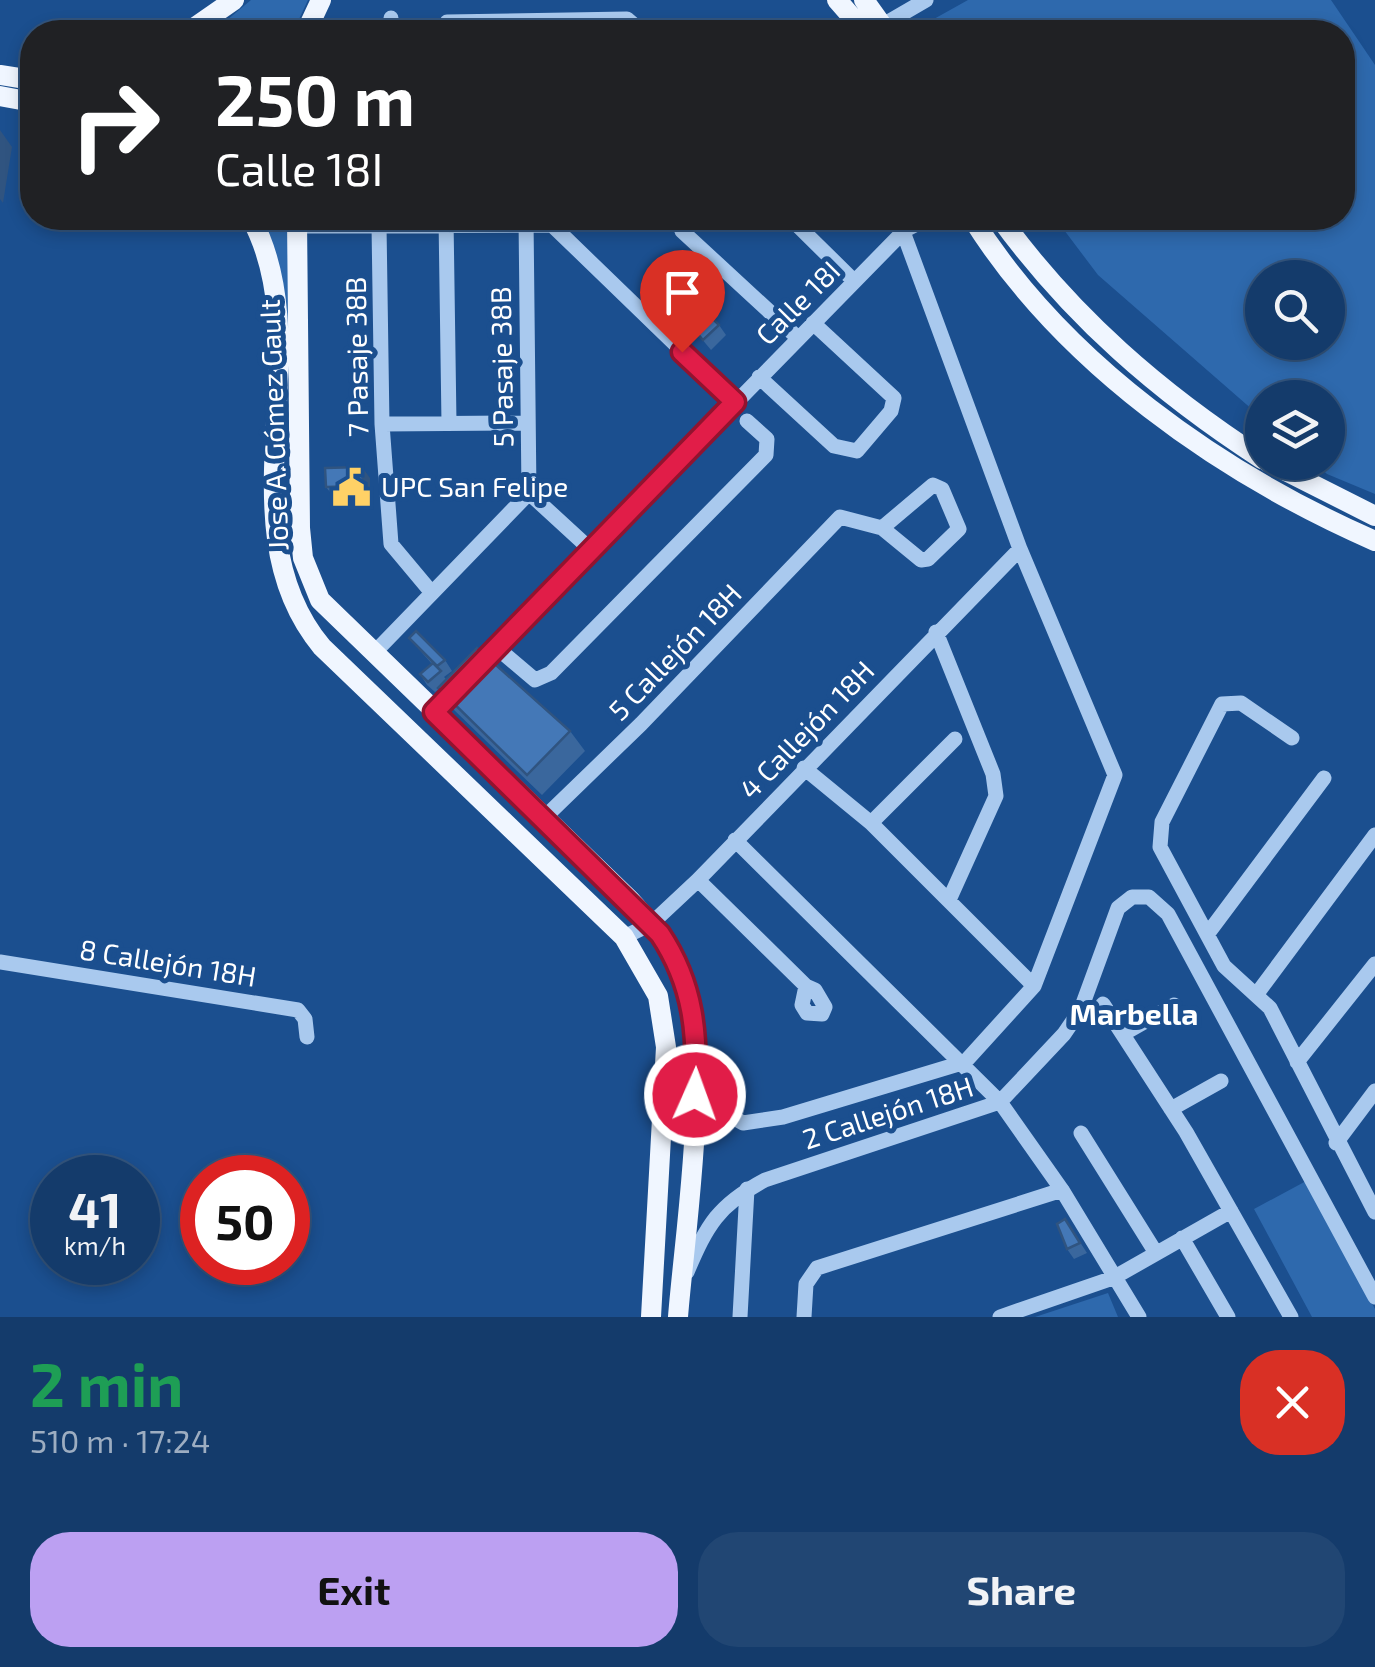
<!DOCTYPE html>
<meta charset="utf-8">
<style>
:root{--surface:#143b6b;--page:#214673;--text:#f1f3f6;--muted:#9dadc1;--line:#33557e;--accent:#bca0f2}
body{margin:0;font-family:"Exo 2",sans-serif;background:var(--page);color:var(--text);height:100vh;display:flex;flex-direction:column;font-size:38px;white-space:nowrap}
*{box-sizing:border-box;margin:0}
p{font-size:32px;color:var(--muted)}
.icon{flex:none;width:55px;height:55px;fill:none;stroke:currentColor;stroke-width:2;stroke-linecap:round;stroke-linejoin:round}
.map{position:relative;height:1317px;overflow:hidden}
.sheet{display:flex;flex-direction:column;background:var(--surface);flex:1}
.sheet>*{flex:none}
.banner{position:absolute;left:20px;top:20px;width:1335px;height:210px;border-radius:40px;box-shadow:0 5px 15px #0003,0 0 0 2px var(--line);background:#202124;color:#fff;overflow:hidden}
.fabs{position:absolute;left:1245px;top:260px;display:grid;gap:20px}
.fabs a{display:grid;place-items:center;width:100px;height:100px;border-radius:50%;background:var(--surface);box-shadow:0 5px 15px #0003,0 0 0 2px var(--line);font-size:50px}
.speed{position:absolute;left:30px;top:1155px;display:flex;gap:20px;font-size:50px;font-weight:700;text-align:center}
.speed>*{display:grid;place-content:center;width:130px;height:130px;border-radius:50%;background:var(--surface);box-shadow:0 5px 15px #0003,0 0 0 2px var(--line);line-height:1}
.speed small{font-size:25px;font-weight:400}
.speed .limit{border:15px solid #d22;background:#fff;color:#111}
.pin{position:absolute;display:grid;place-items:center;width:85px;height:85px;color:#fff;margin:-102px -42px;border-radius:50% 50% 50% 0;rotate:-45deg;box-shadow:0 0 10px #0007}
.pin .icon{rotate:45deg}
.me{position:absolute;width:110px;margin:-55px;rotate:2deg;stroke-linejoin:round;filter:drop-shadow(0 0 8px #0008)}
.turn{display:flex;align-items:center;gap:35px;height:210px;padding:0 30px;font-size:45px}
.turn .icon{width:130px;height:130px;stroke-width:2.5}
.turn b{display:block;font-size:70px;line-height:85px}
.round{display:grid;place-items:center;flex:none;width:105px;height:105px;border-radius:40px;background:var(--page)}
.head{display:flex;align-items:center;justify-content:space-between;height:170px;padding:0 30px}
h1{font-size:60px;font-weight:700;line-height:75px;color:#1e9e55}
.cta{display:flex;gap:20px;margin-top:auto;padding:20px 30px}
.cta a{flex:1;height:115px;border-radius:40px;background:var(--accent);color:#111;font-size:40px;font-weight:700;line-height:115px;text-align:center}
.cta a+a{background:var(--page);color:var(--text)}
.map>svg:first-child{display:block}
</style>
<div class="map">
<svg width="1375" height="1317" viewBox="0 0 1375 1317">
<rect width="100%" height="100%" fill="#1b4f8f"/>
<path fill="#2e69ad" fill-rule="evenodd" d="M 251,0 L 308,0 L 293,32 L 262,32 L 227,20 Z
M 968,0 L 1331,0 L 1375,65 L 1375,494 L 1327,474 L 1314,463 L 1328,462 L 1328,398 L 1262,398 L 1262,418 L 1098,275 L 1055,218 L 1342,218 L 1342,32 L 919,32 L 916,29 ZM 1262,278 L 1328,278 L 1328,342 L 1262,342 Z
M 261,218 L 289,218 L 293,346 L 283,346 Z
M 1308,1180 L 1375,1309 L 1375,1317 L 1312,1317 L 1254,1209 Z
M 1108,1293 L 1118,1317 L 1035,1317 Z"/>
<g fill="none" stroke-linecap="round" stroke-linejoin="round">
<path stroke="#a9c9ee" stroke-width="15" d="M 391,18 L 391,32
M 883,25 L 926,0
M 447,32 L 447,22 L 627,19 L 642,32
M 446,218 L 449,423
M 526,218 L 529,493 L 590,549
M 679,218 L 682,231 L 798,338
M 790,218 L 854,281
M 379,225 L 382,424 L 391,544 L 432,593
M 552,225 L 735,402
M 297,226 L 552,225 L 559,218
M 759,377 L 834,446 L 857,451 L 891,411 L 894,398 L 813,323
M 382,424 L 528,423
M 936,632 L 993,774 L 996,796 L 949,900
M 496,647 L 535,680 L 551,673 L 766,455 L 767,439 L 747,421
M 374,653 L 529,493
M 475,669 L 905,230 L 928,218
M 1292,738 L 1241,703 L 1222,704 L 1162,822 L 1160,847 L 1224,966 L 1270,1008 L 1375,1212
M 804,768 L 871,823 L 1034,986
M 544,818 L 641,724 L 840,517 L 882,528 L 921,560 L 928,559 L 959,529 L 942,489 L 933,485 L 882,528
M 871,823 L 955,739
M 735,840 L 1000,1102 L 1062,1190 L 1139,1317
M 698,880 L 806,986 L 815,990 L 825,1007 L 822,1014 L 807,1013 L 802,1005 L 806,986
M 1209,932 L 1324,778
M 624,937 L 651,924 L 698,880 L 1020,549
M 0,962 L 298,1010 L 305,1019 L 307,1037
M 1256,995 L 1375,835
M 1103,1004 L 1186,1132 L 1291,1317
M 1123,1034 L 1174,1005
M 1297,1062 L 1375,964
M 695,1081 L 720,1110 L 743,1123 L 783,1117 L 965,1062 L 1034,986 L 1115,775 L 1020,549 L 898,218
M 1171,1109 L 1221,1081
M 1081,1133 L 1156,1253
M 1336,1143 L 1375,1091
M 1182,1238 L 1228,1317
M 687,1272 C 707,1225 718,1205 765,1180 L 1000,1102 L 1064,1034 L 1081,1009 L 1118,908 L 1132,897 L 1149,897 L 1168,914 L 1375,1297
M 740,1317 L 747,1189
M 804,1317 L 806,1284 L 817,1268 L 1062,1190
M 1000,1317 L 1113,1278 L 1231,1211"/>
<path stroke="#f0f6ff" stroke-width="20" d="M 837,0 L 865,32
M 864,0 L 887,32
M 192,31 L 239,32
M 188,32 L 234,0
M 306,32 L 321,0
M 0,75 L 32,80
M 0,96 L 32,102
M 251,218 C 322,349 221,526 322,647 L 624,937 L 658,996 L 666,1047 L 651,1317
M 297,218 L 300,528 L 303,558 L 320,600 L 630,900 C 647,919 666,938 677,961 C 716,1039 685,1226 678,1317
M 972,218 C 1063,363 1220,473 1375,541
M 1000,218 C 1072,317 1160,393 1262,459
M 1268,462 L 1375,516"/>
</g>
<path fill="#3a679d" d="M 719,325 L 726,335 L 711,350 L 696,332 Z
M 370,478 L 370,496 L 334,497 L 326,487 Z
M 409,638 L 445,660 L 452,671 L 444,677 L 447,680 L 570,731 L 585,751 L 542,795 L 453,709 L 439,689 L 435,692 L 427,685 L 420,674 L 432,664 Z
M 1065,1219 L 1087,1253 L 1074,1259 L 1067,1249 Z"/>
<path fill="#305480" d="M 0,130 L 12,147 L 3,203 L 0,199 Z
M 362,467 L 370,478 L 370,496 L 363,486 Z"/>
<path fill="#4478b7" stroke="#305480" stroke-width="2.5" d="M 711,317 L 719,325 L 703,340 L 696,332 Z
M 362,467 L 363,486 L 326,487 L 325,468 Z
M 416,631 L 445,660 L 437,666 L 409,638 Z
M 477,648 L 570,731 L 527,775 L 438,688 Z
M 433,663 L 441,671 L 428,682 L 420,674 Z
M 1065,1219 L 1080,1243 L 1067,1249 L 1057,1224 Z"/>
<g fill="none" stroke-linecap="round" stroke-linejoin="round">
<defs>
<path id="route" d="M 682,352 L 735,402 L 434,712 L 660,934 C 694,985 698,1035 695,1095"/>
</defs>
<use href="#route" stroke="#92132f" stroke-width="25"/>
<use href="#route" stroke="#e11d48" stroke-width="18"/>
</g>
<defs>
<symbol id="civic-bare" viewBox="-9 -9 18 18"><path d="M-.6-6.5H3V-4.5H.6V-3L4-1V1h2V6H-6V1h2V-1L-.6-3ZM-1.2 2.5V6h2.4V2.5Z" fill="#ffd166" stroke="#1b4f8f" stroke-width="2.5" paint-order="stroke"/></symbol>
</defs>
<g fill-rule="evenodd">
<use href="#civic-bare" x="324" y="460" width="55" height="55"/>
</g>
<g text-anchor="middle" stroke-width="10" stroke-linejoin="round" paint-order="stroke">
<g font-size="28" fill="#fff" stroke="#1b4f8f">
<text transform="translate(798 303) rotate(-45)" y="10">Calle 18I</text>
<text transform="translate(357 357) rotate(-91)" y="10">7 Pasaje 38B</text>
<text transform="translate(502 367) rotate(-91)" y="10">5 Pasaje 38B</text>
<text transform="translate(274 425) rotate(-92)" y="10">Jose A. Gómez Gault</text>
<text transform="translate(675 652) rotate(-46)" y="10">5 Callejón 18H</text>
<text transform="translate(807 730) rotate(-46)" y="10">4 Callejón 18H</text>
<text transform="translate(168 963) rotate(9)" y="10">8 Callejón 18H</text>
<text transform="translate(888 1113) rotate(-18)" y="10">2 Callejón 18H</text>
</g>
<g font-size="28" fill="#fff" stroke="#1b4f8f" text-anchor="start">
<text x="381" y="497">UPC San Felipe</text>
</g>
<g font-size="30" font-weight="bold" fill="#fff" stroke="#1b4f8f">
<text x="1134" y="1025">Marbella</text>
</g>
</g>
</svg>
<div class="fabs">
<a><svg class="icon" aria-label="search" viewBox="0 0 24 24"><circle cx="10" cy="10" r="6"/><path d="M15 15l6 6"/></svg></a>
<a><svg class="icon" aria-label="layers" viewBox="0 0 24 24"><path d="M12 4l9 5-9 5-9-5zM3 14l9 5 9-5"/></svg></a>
</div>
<div class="speed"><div>41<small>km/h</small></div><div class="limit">50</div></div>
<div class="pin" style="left:682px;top:352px;background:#d93025"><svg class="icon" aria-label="arrive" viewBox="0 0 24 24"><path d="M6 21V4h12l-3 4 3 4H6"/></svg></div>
<svg class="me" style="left:695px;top:1095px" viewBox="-20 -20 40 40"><circle r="17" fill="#e11d48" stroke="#fff" stroke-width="3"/><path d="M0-11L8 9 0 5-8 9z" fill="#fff"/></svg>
<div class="banner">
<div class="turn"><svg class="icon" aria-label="right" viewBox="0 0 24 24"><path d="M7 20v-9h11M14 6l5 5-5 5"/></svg><div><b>250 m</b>Calle 18I</div></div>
</div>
</div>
<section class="sheet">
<div class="head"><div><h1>2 min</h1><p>510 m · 17:24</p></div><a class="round" style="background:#d93025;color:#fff"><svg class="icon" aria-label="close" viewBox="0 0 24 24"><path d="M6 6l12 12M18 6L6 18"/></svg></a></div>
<div class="cta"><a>Exit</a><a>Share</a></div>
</section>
